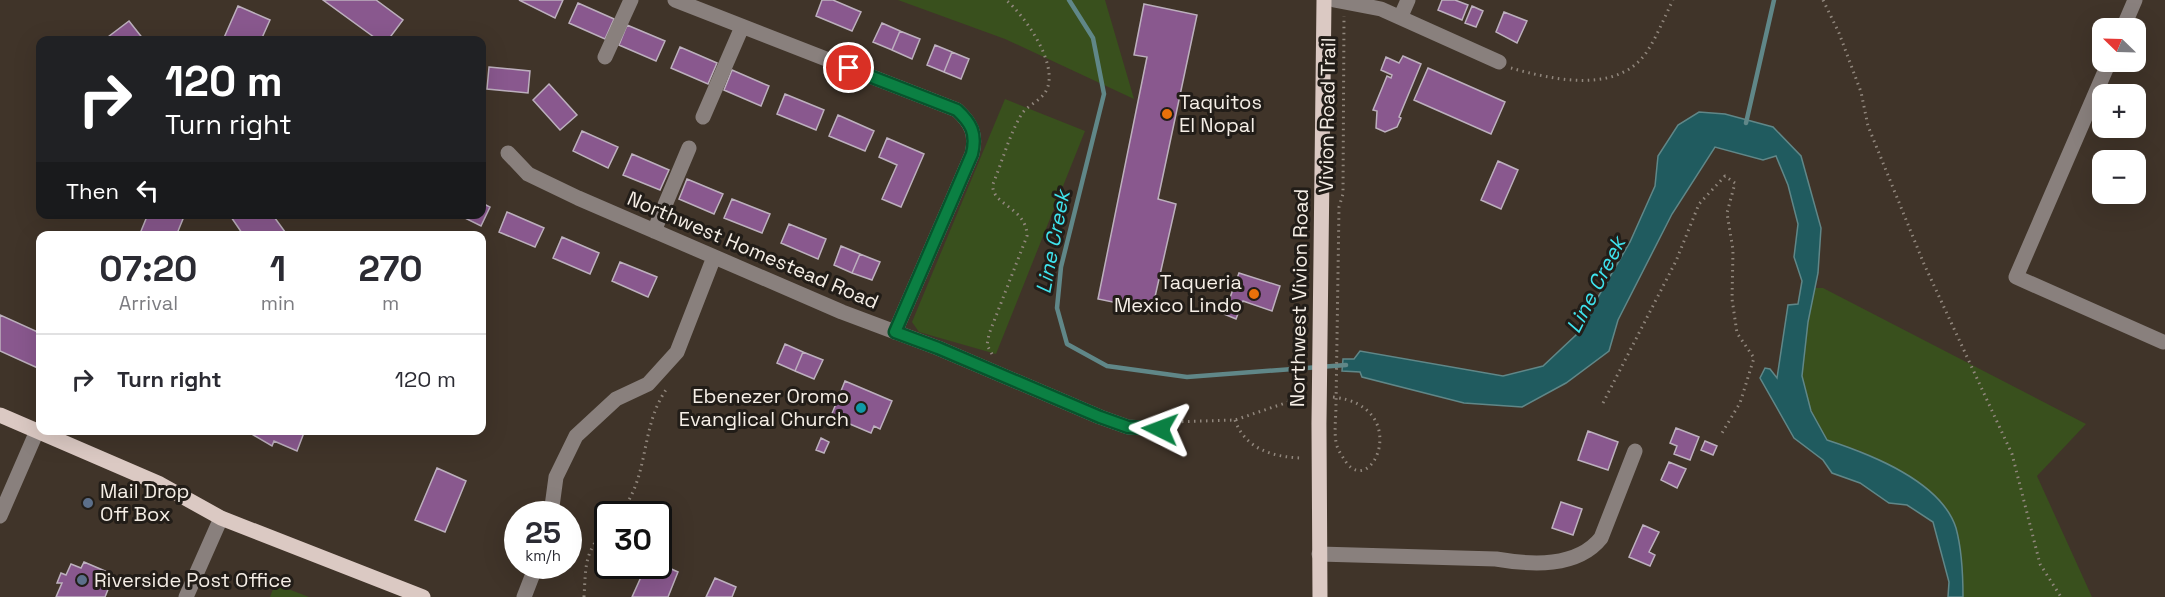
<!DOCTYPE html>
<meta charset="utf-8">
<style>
:root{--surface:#fff;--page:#f2f2f3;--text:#2b2b33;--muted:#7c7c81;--line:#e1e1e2}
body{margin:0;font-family:"Space Grotesk",sans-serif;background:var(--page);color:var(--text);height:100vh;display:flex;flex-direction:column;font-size:22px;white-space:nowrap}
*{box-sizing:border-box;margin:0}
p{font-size:20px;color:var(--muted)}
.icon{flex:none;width:33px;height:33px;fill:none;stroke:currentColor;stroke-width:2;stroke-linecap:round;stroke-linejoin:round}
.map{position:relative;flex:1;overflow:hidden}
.sheet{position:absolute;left:36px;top:231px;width:450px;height:204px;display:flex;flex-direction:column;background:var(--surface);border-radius:12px;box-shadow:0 6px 24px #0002}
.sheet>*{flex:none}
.banner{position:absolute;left:36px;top:36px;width:450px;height:183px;border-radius:12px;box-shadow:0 6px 24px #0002;background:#202124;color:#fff;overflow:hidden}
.needle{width:39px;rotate:293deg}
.fabs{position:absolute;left:2092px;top:18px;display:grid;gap:12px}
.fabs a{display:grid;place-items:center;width:54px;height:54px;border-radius:12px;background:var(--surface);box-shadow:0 6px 24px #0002;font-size:30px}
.speed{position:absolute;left:504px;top:501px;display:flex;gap:12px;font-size:30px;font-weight:700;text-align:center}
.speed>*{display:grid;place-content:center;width:78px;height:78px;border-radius:50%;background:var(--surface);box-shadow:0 6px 24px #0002;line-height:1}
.speed small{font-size:15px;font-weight:400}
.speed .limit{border:3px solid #111;border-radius:9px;background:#fff;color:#111}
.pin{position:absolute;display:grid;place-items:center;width:51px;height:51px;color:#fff;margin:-26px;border:3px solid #fff;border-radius:50%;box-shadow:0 2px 6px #0007}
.me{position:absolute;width:66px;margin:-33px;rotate:273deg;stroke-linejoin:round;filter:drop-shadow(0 0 4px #0008)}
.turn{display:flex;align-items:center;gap:21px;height:126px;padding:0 30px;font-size:27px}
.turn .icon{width:78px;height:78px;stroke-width:2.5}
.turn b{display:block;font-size:42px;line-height:51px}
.then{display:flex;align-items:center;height:57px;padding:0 30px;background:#0003;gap:12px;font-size:22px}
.eta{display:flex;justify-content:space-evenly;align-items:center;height:102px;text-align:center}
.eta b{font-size:36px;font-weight:700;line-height:42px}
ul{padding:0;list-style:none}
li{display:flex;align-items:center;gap:18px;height:90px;padding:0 30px;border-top:2px solid var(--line)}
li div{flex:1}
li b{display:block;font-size:22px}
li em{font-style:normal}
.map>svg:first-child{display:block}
</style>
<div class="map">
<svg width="2165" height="597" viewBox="0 0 2165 597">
<rect width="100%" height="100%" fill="#403429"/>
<path fill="#39501d" d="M 898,0 L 1105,0 L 1134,99 L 1005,39 Z
M 1005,99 L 1085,131 L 996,354 L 919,332 L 912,322 Z
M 1815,288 L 1823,288 L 2086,424 L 2037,476 L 2092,597 L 1963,597 L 1963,570 L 1955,527 L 1897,469 L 1858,450 L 1827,440 C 1816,420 1803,398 1802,375 C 1800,347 1809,316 1815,288 Z
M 275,584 L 309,597 L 270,597 Z"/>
<path fill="#205b5f" stroke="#608788" stroke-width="1.5" d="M 1699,112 L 1725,114 L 1773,127 L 1801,156 L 1821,228 L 1818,273 L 1808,322 L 1802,376 L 1811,411 L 1827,440 C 1870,454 1941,481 1956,528 C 1962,550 1963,574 1963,597 L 1948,597 L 1949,582 L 1933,522 L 1907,505 L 1889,503 L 1860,483 L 1832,473 L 1823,460 L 1794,438 L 1760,378 L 1765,368 L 1770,369 L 1777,378 L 1788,305 L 1798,304 L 1802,281 L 1794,257 L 1798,224 L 1788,185 L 1776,156 L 1763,160 L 1715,147 L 1672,214 L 1618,320 L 1609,351 L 1566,383 L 1522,407 L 1464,403 L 1362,377 L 1360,372 L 1342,371 L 1343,359 L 1354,359 L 1360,351 L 1503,376 L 1543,366 L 1576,335 L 1630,242 L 1655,186 L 1658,156 L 1678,125 Z"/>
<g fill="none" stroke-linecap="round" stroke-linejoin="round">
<path stroke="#608788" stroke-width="4.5" d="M 1069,0 L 1093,38 L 1104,94 L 1061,267 L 1057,308 L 1067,344 L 1107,366 L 1187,377 L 1346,365
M 1746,123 L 1774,0"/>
</g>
<path fill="#89588e" stroke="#bdb0be" stroke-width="1.5" d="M 323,0 L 376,0 L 403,20 L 388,40 L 378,40 Z
M 519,0 L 563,0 L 555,18 Z
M 822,0 L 833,0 L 861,12 L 852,31 L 816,16 Z
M 1442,0 L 1455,0 L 1468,5 L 1462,20 L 1438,10 Z
M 578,3 L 614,19 L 605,39 L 569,23 Z
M 1144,4 L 1197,15 L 1158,199 L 1176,204 L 1152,310 L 1098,299 L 1147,57 L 1134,55 Z
M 238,6 L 270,20 L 261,40 L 223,40 Z
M 1472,6 L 1483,11 L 1476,27 L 1465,23 Z
M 1504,12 L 1527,21 L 1517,43 L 1496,32 Z
M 129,21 L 144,40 L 104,40 Z
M 882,23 L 900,31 L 892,50 L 873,42 Z
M 627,25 L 665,41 L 656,61 L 619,45 Z
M 900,31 L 920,39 L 912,59 L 892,50 Z
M 935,45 L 952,52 L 944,72 L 927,65 Z
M 680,47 L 717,63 L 708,84 L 671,68 Z
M 952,52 L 969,59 L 961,79 L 944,72 Z
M 1403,56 L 1421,64 L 1399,117 L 1401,118 L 1397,127 L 1385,132 L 1376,128 L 1377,111 L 1373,110 L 1387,76 L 1391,78 L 1392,75 L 1381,70 L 1386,57 L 1399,63 Z
M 489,67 L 530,71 L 528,93 L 487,89 Z
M 1428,68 L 1505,102 L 1491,134 L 1414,100 Z
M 732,70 L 769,86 L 761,106 L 724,90 Z
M 549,84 L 577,115 L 560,130 L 533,100 Z
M 785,94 L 824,110 L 816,130 L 777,114 Z
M 838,115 L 874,131 L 865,151 L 829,136 Z
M 582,131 L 618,147 L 608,168 L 573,151 Z
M 887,138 L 924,154 L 901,207 L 882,199 L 897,165 L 879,157 Z
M 632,154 L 669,170 L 660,190 L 623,175 Z
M 1498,161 L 1518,170 L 1501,209 L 1481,200 Z
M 687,179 L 723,194 L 714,214 L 679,199 Z
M 732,199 L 770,214 L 762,233 L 724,218 Z
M 482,203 L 490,207 L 481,226 L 457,214 L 482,214 Z
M 507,212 L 544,228 L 535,247 L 499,232 Z
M 148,214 L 185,214 L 176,236 L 139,236 Z
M 229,214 L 272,214 L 288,236 L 244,236 Z
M 789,224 L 826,239 L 818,259 L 781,243 Z
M 562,237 L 599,253 L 590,274 L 553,258 Z
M 841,246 L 860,254 L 852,273 L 834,265 Z
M 860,254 L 880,262 L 872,280 L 852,273 Z
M 620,262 L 657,277 L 648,297 L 612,281 Z
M 1239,273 L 1280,286 L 1272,311 L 1243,301 L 1236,319 L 1224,314 Z
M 0,315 L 40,333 L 40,369 L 0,351 Z
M 785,344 L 803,352 L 795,371 L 777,363 Z
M 803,352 L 823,360 L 814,379 L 795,371 Z
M 845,381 L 892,401 L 880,429 L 874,426 L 871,433 L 831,416 Z
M 1676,428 L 1699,437 L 1690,460 L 1674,454 L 1677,446 L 1670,443 Z
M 245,430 L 305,430 L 297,451 L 274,441 L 272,446 Z
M 1588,431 L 1618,442 L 1608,470 L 1578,460 Z
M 821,438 L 829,442 L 824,453 L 816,450 Z
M 1705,441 L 1717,446 L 1713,455 L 1701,450 Z
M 1669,462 L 1686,469 L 1677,488 L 1661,480 Z
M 437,468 L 466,481 L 445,532 L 415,520 Z
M 1561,502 L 1582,509 L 1573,535 L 1552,528 Z
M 1643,525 L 1659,532 L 1649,552 L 1655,555 L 1650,566 L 1629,557 Z
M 84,562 L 105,571 L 102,578 L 111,582 L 105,597 L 56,597 L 62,583 L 57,583 L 61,573 L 66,575 L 71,564 L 81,568 Z
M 658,563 L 678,572 L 668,597 L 632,597 L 646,566 L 658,566 Z
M 715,578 L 736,587 L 732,597 L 706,597 Z"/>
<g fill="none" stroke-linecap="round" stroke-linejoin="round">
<path stroke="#91877d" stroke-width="3" stroke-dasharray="1.5 4.5" stroke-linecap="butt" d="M 1823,0 L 1839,33 L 1861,92 L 1868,126 L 1924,264 L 2012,454 L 2040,564 L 2061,597
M 1511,68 C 1553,80 1620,95 1648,50 C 1658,34 1665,16 1673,0
M 992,354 L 987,345 L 989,334 L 1027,236 C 1027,207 990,205 993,184 C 1002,162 1009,136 1021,115 C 1028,104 1042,101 1047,89 C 1058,63 1025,16 1006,0
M 1333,397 C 1413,406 1372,499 1346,462 C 1342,456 1337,449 1336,442 C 1334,430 1336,417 1336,405 C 1337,339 1338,273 1339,207 L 1343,194 L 1344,16
M 1603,403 L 1676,261 L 1699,204 L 1725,176 L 1735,183 L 1727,213 L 1733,250 L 1732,299 L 1737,333 L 1754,358 L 1740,403 L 1722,433
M 1235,420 C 1245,449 1273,457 1301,458
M 1170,422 L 1235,420 L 1306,396
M 619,514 C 651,477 639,426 668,387
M 584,597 C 586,565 584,551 608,527"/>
<path stroke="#89807d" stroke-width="15" d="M 675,0 L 957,110 C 971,123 977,134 972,154 L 895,332
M 1334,0 L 1381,9 L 1499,62
M 1401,16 L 1408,0
M 2123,28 L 2135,0
M 605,57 L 631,0
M 2109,62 L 2016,277 L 2163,342
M 703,117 L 742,27
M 508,153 L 528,174 L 578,198 L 842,312 L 938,348 L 1100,417 L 1128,427 L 1159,429
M 654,231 L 689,148
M 551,514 L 556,477 L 576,436 L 616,399 L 648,384 L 677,352 L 714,257
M 0,516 L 37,431
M 1319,554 L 1496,559 C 1531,565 1577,568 1601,538 L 1635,451
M 186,597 L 221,518
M 524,597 L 536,566"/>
<path stroke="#dbc9c3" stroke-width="15" d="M 0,415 L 160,484 L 221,518 L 423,597
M 1320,597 L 1319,424 L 1324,0"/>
</g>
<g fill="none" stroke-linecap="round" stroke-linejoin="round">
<defs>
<path id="route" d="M 849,68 L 957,110 C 971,123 977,133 972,154 L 895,332 L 938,348 L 1100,417 L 1128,427 L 1160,429"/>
</defs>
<use href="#route" stroke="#07532c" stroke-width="15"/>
<use href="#route" stroke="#0b8043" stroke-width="10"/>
</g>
<g fill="#e8710a" stroke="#221d18" stroke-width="2">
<circle cx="1167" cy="114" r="6"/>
<circle cx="1254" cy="294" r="6"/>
</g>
<circle fill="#0f9aa8" stroke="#221d18" stroke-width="2" cx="861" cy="408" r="6"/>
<g fill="#5c6f8a" stroke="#221d18" stroke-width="2">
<circle cx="88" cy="503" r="6"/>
<circle cx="82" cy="580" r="6"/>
</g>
<g text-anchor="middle" stroke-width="6" stroke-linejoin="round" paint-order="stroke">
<g font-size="20" fill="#f5eee6" stroke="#221d18" text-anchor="start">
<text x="1179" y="109">Taquitos<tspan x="1179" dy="23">El Nopal</tspan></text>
<text x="1242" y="289" text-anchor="end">Taqueria<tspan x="1242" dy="23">Mexico Lindo</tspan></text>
<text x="849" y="403" text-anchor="end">Ebenezer Oromo<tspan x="849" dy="23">Evanglical Church</tspan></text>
<text x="100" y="498">Mail Drop<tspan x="100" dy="23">Off Box</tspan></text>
<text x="94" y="587">Riverside Post Office</text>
</g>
<g font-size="20" fill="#f5eee6" stroke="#221d18">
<text transform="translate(1327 115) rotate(-89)" y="7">Vivion Road Trail</text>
<text transform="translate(753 250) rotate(23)" y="7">Northwest Homestead Road</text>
<text transform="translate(1299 298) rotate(-89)" y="7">Northwest Vivion Road</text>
</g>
<g font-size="21" font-style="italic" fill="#3fe4ee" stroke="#221d18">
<text transform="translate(1053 242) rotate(-79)" y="7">Line Creek</text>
<text transform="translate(1596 285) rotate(-63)" y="7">Line Creek</text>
</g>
</g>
</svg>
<div class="fabs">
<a><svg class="needle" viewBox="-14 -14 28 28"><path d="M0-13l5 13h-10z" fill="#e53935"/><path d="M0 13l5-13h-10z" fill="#7c7c81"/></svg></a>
<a>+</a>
<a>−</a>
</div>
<div class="speed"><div>25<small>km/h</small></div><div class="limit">30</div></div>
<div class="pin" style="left:849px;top:68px;background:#d93025"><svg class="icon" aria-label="arrive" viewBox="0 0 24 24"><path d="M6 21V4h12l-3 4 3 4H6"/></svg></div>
<svg class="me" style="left:1160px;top:429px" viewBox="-20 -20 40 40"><path d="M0-17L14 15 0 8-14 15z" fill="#0b8043" stroke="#fff" stroke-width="4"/></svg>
<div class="banner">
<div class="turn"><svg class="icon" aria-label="right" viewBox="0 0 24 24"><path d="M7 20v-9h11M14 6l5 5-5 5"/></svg><div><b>120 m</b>Turn right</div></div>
<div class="then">Then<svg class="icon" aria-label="left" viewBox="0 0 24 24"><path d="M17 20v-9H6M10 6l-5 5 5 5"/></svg></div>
</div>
<section class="sheet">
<div class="eta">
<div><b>07:20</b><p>Arrival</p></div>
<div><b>1</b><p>min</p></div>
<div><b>270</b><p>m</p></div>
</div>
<ul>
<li><svg class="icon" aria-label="right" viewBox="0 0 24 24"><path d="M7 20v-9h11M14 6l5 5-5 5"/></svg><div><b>Turn right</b></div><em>120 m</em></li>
</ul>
</section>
</div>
